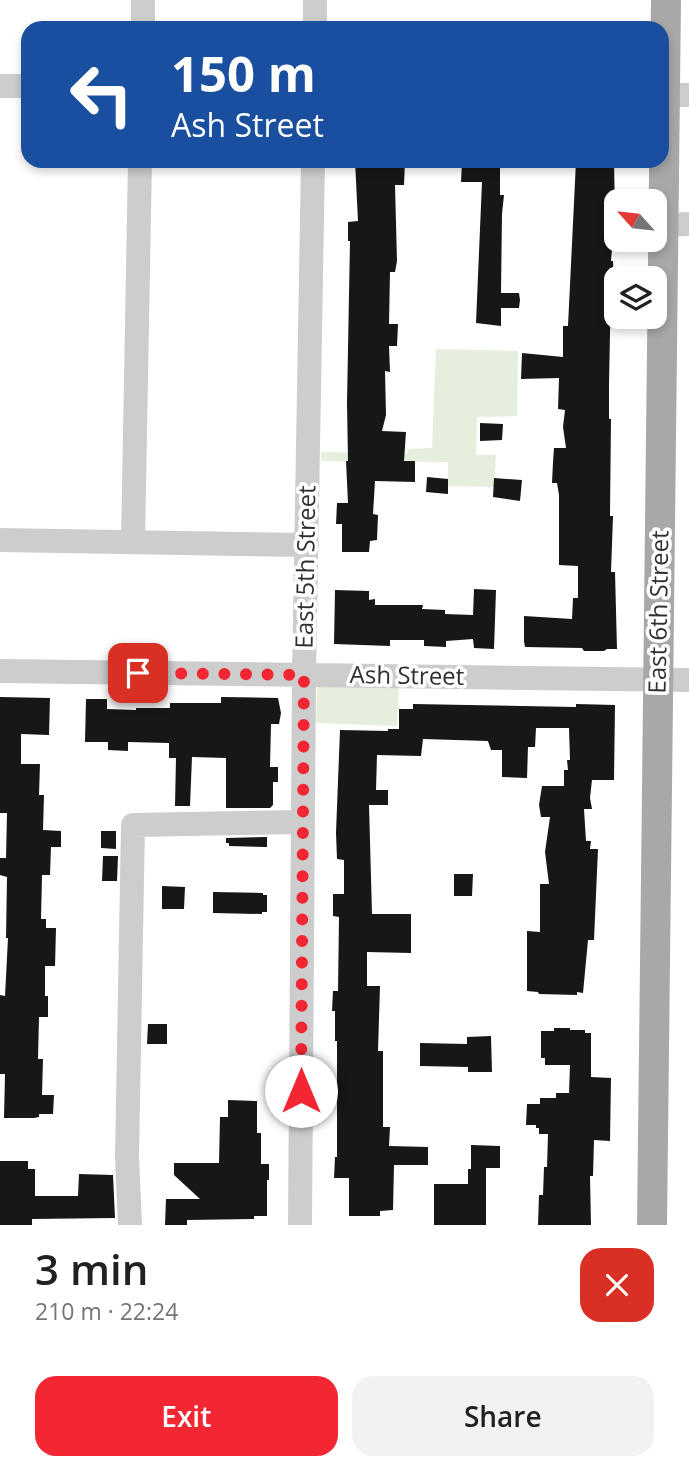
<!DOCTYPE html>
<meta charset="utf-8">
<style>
:root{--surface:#fff;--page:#f2f2f2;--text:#202124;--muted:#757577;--accent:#f32634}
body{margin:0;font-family:"Open Sans",sans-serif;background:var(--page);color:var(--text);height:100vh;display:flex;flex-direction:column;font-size:26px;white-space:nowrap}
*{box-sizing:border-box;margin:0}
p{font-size:23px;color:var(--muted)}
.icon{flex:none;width:38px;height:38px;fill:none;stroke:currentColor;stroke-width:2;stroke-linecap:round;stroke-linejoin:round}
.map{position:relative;height:1225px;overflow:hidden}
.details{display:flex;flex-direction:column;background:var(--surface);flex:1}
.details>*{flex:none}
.top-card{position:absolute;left:21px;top:21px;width:648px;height:147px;border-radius:21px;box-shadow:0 4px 10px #0003;background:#1a4fa0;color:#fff;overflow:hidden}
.needle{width:46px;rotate:297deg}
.tools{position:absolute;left:604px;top:189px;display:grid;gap:14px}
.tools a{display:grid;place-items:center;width:63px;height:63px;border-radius:14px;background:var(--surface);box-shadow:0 4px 10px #0003;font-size:35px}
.pin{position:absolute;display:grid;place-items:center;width:60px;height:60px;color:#fff;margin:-30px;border-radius:14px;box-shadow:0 4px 10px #0006}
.me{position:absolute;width:77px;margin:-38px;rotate:0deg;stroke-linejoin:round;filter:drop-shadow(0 0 5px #0008)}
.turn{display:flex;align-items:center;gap:24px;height:147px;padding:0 35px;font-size:32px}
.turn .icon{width:91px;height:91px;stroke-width:2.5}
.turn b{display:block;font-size:49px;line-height:60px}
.round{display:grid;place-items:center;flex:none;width:74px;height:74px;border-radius:21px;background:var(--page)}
.headline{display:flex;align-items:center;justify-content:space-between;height:119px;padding:0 35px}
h1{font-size:42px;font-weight:600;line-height:52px}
.primary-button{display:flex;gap:14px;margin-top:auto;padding:14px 35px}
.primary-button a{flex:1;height:80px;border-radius:21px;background:var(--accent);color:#fff;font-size:28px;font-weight:600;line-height:80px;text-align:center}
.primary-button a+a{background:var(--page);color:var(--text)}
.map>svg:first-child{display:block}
</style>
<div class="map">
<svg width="689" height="1225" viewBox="0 0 689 1225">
<rect width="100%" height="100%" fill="#fff"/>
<path fill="#e6eedd" d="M 436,349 L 518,351 L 517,416 L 477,417 L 476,455 L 496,455 L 494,487 L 448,486 L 448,462 L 321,461 L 321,452 L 407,453 L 408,449 L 432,448 Z
M 319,685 L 399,686 L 397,726 L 316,723 L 317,689 Z"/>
<path fill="#171717" d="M 355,161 L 405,161 L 404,185 L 395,185 L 397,261 L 395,272 L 390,272 L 389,324 L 398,324 L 397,346 L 389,346 L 390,372 L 385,371 L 386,415 L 382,431 L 406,432 L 404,461 L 415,461 L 415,482 L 375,481 L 373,514 L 378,515 L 377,540 L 370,541 L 369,552 L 342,552 L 342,524 L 336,524 L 337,503 L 348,503 L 346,461 L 348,461 L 347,403 L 350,241 L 348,241 L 348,222 L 358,221 Z
M 462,161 L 500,161 L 500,195 L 504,195 L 502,214 L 501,293 L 519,293 L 520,300 L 519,308 L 501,308 L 501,326 L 476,323 L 482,182 L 461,182 Z
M 576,161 L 614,161 L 615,214 L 611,261 L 613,261 L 614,283 L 611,283 L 609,384 L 609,419 L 611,419 L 610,516 L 613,516 L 611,572 L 615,572 L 617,649 L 607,649 L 604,651 L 584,651 L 582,648 L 525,647 L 524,641 L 524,616 L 572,619 L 573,598 L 578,598 L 578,566 L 559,565 L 559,495 L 557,483 L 552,483 L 553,462 L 554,448 L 566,448 L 563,427 L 565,410 L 558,409 L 559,378 L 521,379 L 522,353 L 563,357 L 563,326 L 568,326 Z
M 480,423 L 503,424 L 502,440 L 480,441 Z
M 427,477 L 448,479 L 448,494 L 426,492 Z
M 494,478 L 522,480 L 520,501 L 493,497 Z
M 474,589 L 496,590 L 494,649 L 474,648 L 473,639 L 446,641 L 446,647 L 424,646 L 424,640 L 390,640 L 390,646 L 334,644 L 335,590 L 369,591 L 369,600 L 375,599 L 375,605 L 423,605 L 422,609 L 445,610 L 445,614 L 473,615 Z
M 0,697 L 50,698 L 49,735 L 21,734 L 21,764 L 40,764 L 39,795 L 44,795 L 43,830 L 61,831 L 61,847 L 51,847 L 50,875 L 42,875 L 42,877 L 41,919 L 46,919 L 46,928 L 56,928 L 55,966 L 45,966 L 45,996 L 48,996 L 48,1017 L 39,1017 L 38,1059 L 43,1059 L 42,1095 L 54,1095 L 53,1114 L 39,1114 L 39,1117 L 34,1118 L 4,1118 L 5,1074 L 0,1074 L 0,995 L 5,996 L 8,938 L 6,938 L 7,877 L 0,875 L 0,858 L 6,858 L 7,813 L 0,813 Z
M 221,697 L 278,698 L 281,713 L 279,724 L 271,724 L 270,767 L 278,767 L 278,782 L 273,782 L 273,805 L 270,808 L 226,808 L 226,758 L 192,757 L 190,806 L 175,806 L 176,758 L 169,758 L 169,743 L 128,742 L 128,751 L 108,750 L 108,742 L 85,742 L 86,699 L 107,699 L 107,709 L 136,710 L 136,708 L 170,708 L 170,703 L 221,703 Z
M 413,704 L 576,707 L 576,704 L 615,705 L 614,780 L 592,780 L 590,798 L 592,809 L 584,809 L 586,841 L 591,841 L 590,849 L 598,849 L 594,940 L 588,940 L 583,993 L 577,992 L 577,995 L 539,994 L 538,992 L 527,991 L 527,931 L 540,932 L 540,884 L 549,884 L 545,852 L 550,817 L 541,817 L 539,805 L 542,786 L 564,786 L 564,770 L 568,770 L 567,760 L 570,760 L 569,728 L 536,728 L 535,747 L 528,747 L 527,778 L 502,777 L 502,750 L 491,750 L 488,741 L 423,739 L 421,756 L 377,755 L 376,790 L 388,790 L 388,805 L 369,805 L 372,914 L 411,914 L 411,953 L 367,952 L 367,986 L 380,986 L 378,1051 L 383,1051 L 383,1127 L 390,1127 L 389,1146 L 428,1147 L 428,1165 L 394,1165 L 393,1210 L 380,1211 L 380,1216 L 349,1216 L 349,1178 L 334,1178 L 335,1157 L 337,1157 L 337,1041 L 335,1041 L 335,1011 L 332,1011 L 333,991 L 338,991 L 339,917 L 333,916 L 333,894 L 344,894 L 344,860 L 337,859 L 336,833 L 340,730 L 388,731 L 388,729 L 399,729 L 399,709 L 413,709 Z
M 101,831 L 116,831 L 116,849 L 101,848 Z
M 267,837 L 267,847 L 229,846 L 229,843 L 226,843 L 226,838 Z
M 103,856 L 118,856 L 117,881 L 102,881 Z
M 454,874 L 473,874 L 472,896 L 454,896 Z
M 162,886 L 185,887 L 184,909 L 162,909 Z
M 213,892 L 263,893 L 263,895 L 267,895 L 267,912 L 262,912 L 262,914 L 213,913 Z
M 148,1024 L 167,1024 L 167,1044 L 147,1044 Z
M 554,1028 L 570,1028 L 570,1030 L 585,1030 L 585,1033 L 591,1033 L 591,1077 L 611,1078 L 610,1141 L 594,1140 L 593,1176 L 590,1176 L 591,1225 L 538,1225 L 539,1195 L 543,1195 L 544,1167 L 547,1167 L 548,1134 L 539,1134 L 539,1128 L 536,1128 L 536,1125 L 526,1125 L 527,1104 L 540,1104 L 540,1098 L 556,1098 L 556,1093 L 569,1093 L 570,1065 L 545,1065 L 545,1058 L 541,1058 L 541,1031 L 554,1031 Z
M 491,1036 L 492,1072 L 468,1072 L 468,1067 L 420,1066 L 420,1043 L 467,1044 L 467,1037 Z
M 228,1100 L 257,1101 L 257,1133 L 261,1133 L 261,1164 L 269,1164 L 269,1180 L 267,1180 L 267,1216 L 254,1216 L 254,1219 L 187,1220 L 187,1225 L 165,1225 L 166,1199 L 200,1199 L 174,1175 L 174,1163 L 219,1163 L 220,1117 L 228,1117 Z
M 471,1145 L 500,1146 L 500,1168 L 486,1168 L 486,1225 L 434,1225 L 434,1184 L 468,1184 L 468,1169 L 471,1169 Z
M 0,1161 L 28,1161 L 28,1169 L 35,1169 L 35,1196 L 78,1196 L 79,1174 L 113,1175 L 115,1218 L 32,1219 L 32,1225 L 0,1225 Z"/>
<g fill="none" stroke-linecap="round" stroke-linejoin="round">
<path stroke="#cdcdcd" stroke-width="24" d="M 143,28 L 143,0
M 315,28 L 315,0
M 0,86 L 28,86
M 662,95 L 689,95
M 663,225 L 689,224
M 0,540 L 307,545
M 133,542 L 140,161
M 0,671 L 689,680
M 130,1225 L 127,1157 L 133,825 L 303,822
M 300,1225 L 304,675 L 313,161"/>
<path stroke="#a8a8a8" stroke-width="30" d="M 652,1225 L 666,0"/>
</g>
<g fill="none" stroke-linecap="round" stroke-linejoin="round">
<path stroke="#f32634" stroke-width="12" stroke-dasharray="0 21.6" d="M 138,673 L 304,675 L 301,1091"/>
</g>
<g text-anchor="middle" stroke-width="7" stroke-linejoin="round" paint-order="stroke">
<g font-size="24" fill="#303030" stroke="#fff">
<text transform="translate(306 567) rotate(-89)" y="8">East 5th Street</text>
<text transform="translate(659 612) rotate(-89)" y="8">East 6th Street</text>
<text transform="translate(407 676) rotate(1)" y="8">Ash Street</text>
</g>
</g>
</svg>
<div class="tools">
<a><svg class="needle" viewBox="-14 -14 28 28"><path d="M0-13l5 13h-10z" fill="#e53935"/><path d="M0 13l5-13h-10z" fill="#757577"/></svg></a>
<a><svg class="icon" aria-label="layers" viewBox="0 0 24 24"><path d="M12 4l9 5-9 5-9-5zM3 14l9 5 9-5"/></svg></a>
</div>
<div class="pin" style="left:138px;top:673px;background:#d93025"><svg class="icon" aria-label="arrive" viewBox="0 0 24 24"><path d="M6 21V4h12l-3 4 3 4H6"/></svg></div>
<svg class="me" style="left:301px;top:1091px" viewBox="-20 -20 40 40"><circle r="19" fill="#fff"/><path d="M0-13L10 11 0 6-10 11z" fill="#f32634"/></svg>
<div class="top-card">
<div class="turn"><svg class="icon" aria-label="left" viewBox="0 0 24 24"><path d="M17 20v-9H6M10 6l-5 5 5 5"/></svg><div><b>150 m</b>Ash Street</div></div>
</div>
</div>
<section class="details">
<div class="headline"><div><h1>3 min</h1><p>210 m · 22:24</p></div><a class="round" style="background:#d93025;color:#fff"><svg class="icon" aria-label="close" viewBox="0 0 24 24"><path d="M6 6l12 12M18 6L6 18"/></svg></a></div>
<div class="primary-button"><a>Exit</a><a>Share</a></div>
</section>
